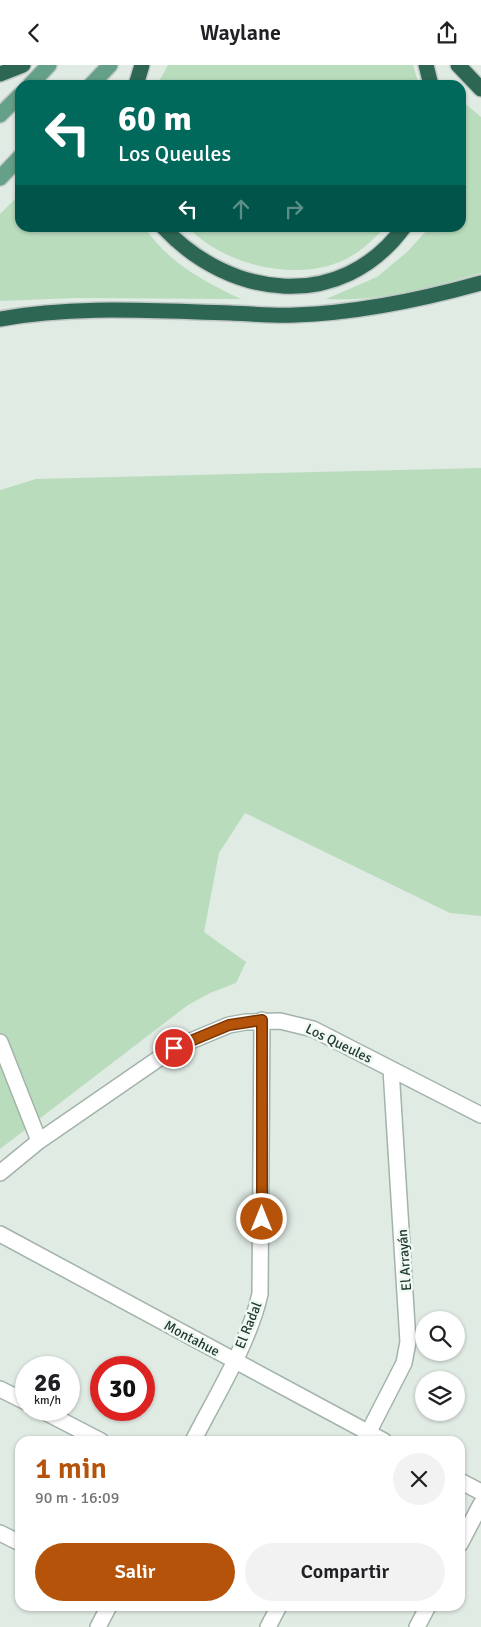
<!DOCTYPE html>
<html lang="es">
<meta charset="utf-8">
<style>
:root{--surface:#fff;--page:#f2f2f2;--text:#202124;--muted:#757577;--accent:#b45309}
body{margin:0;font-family:Signika,sans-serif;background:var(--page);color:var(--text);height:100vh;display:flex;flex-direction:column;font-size:19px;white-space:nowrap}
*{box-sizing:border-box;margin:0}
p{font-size:16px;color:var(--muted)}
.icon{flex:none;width:28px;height:28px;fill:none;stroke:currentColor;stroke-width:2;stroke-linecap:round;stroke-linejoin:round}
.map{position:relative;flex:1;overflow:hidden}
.side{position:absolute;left:15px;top:1371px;width:450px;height:175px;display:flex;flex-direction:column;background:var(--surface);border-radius:15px;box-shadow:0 1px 4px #0004}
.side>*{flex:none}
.top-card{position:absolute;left:15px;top:15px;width:451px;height:152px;border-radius:15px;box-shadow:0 1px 4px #0004;background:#00695c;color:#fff;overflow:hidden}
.buttons{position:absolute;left:415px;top:1246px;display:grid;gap:10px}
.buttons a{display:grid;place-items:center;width:50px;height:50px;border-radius:50%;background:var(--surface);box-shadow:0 1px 4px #0004;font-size:25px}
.speed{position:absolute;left:15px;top:1291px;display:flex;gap:10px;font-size:25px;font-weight:700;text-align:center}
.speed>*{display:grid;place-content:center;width:65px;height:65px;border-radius:50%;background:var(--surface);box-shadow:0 1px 4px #0004;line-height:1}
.speed small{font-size:12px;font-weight:400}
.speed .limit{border:8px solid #d22;background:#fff;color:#111}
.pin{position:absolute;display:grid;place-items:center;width:42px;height:42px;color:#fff;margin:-21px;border:2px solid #fff;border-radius:50%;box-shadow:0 1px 5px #0007}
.me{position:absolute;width:55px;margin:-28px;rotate:0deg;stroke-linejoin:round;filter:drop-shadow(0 0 4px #0008)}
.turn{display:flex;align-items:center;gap:18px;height:105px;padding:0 20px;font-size:22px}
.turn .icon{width:65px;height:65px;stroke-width:2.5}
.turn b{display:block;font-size:35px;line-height:42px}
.lanes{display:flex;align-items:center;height:48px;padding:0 20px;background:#0003;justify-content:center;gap:25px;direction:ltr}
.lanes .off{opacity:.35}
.round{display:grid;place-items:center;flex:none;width:52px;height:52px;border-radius:26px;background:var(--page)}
.head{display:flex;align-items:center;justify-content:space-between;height:85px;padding:0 20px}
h1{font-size:30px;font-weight:600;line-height:38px;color:var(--accent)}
.button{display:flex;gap:10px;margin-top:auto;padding:10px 20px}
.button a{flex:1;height:58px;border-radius:30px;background:var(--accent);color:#fff;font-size:20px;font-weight:600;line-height:58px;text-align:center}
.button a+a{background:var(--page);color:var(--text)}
header{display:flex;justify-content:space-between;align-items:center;height:65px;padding:0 20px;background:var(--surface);font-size:22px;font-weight:600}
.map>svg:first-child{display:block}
</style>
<header><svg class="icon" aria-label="back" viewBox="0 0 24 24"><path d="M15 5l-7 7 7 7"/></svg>Waylane<svg class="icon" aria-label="share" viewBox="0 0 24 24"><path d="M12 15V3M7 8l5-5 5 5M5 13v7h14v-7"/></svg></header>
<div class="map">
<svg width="481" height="1562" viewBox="0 0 481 1562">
<rect width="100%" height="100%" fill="#e0ebe4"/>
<path fill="#b9dcbd" d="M 168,0 L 413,0 L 419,20 L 157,20 Z
M 461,35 L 481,52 L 481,208 C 429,223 380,237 326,234 L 377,212 L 407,187 L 429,163 L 461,162 Z
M 20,129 L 20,162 L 145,163 C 169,198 203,216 241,234 L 75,233 L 0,236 L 0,149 Z
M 189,163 L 385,163 C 375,172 365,183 353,190 C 306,220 225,202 189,163 Z
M 481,403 L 481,851 L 450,848 L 245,748 L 219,788 L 204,867 L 246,897 L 236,918 L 210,928 L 188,940 L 0,1084 L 0,425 L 36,414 Z"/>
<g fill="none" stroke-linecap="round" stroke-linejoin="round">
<defs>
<path id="minor" d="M 0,977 L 39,1076
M 0,1108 L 39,1076 L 174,983 L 229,960 L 246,957 L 280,956 L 313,964 L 481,1050
M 0,1169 L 384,1376
M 0,1324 L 26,1337
M 41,1345 L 101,1376
M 193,1376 C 216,1331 249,1278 260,1229 L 262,955
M 364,1376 L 404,1298 L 408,1277 L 391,1004
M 460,1416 L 481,1427
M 0,1468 L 20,1478
M 460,1479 L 481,1439
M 98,1562 L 109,1541
M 268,1562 L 279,1541
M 417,1562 L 428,1541"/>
<path id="major" d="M 30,20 L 49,0
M 91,20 L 110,0
M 0,50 L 20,30
M 0,113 L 20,92"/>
<path id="highway" d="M 426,0 L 431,20
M 458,0 L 481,24
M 0,9 L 23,0
M 136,20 L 142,0
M 163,162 C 230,234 341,248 404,162
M 0,254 C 76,240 154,246 231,248 C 252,249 274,251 295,250 C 359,248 420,235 481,218"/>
</defs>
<use href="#minor" stroke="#a3b3aa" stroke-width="18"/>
<use href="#major" stroke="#c1c8c5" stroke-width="18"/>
<use href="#highway" stroke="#c1c8c5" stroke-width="18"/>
<use href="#minor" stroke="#fff" stroke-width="15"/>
<use href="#major" stroke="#64a188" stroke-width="15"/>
<use href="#highway" stroke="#2d6753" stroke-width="15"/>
</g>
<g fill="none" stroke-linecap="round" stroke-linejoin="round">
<defs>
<path id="route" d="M 174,983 L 229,960 L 262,955 L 262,1154"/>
</defs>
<use href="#route" stroke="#753606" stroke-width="12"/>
<use href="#route" stroke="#b45309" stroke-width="9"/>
</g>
<g text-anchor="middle" stroke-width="5" stroke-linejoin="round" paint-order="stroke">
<g font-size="14" fill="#213b30" stroke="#f0f8f3">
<text transform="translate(339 978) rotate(26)" y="5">Los Queules</text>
<text transform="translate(404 1195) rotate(-94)" y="5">El Arrayán</text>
<text transform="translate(248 1260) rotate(-68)" y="5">El Radal</text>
<text transform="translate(192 1273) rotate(28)" y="5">Montahue</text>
</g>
</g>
</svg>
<div class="buttons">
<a><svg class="icon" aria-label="search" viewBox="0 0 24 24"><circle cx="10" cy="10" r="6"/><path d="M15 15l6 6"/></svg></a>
<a><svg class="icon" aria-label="layers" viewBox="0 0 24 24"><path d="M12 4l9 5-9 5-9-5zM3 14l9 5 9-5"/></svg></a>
</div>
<div class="speed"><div>26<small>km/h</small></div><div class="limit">30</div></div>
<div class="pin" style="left:174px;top:983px;background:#d93025"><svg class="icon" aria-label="arrive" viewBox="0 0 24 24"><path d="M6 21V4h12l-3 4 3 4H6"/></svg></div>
<svg class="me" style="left:262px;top:1154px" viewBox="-20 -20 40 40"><circle r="17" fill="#b45309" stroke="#fff" stroke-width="3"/><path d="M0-11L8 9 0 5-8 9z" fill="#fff"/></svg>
<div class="top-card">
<div class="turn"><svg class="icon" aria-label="left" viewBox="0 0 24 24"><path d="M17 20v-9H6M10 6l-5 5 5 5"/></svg><div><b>60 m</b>Los Queules</div></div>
<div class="lanes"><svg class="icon" aria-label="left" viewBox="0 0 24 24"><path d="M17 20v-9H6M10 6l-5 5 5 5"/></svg><svg class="icon off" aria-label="ahead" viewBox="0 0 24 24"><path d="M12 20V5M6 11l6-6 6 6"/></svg><svg class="icon off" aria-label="right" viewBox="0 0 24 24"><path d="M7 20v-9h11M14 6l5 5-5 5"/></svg></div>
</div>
<section class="side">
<div class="head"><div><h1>1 min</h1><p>90 m · 16:09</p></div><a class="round"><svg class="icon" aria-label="close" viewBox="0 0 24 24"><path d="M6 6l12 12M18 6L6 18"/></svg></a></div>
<div class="button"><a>Salir</a><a>Compartir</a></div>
</section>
</div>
